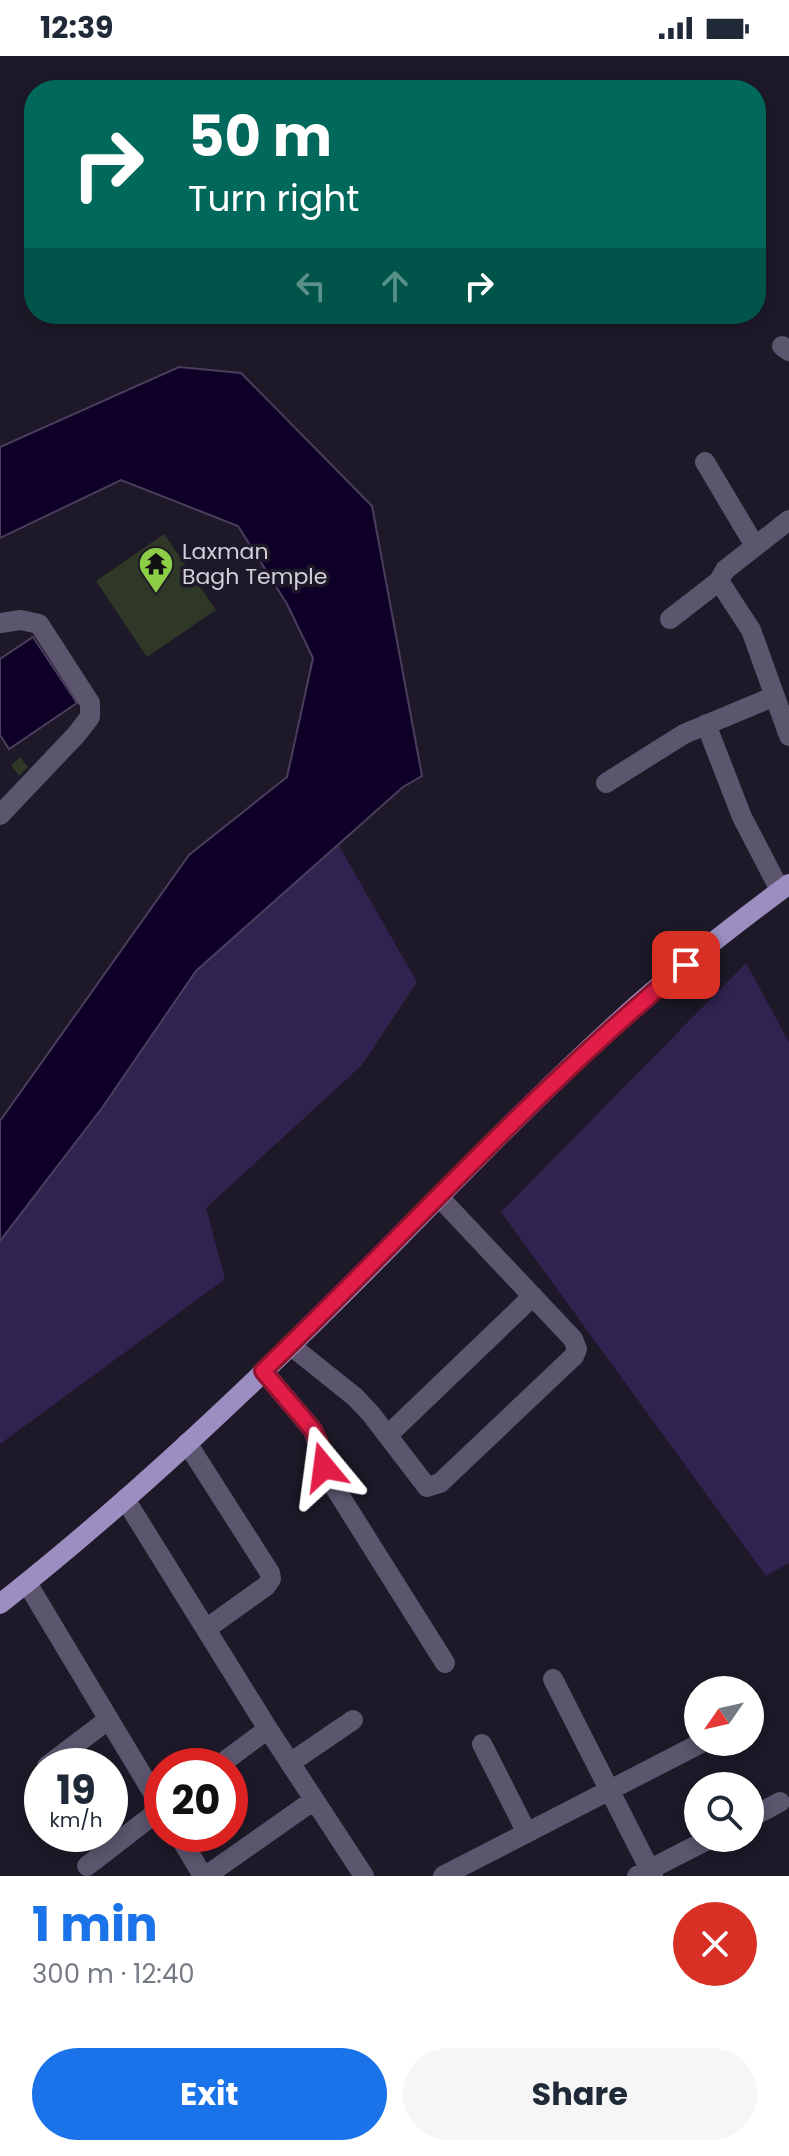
<!DOCTYPE html>
<meta charset="utf-8">
<style>
:root{--surface:#fff;--page:#f6f6f7;--text:#1f2937;--muted:#747a83;--accent:#1a73e8}
body{margin:0;font-family:Poppins,sans-serif;background:var(--page);color:var(--text);height:100vh;display:flex;flex-direction:column;font-size:30px;white-space:nowrap}
*{box-sizing:border-box;margin:0}
p{font-size:26px;color:var(--muted)}
.icon{flex:none;width:44px;height:44px;fill:none;stroke:currentColor;stroke-width:2;stroke-linecap:round;stroke-linejoin:round}
.map{position:relative;height:1820px;overflow:hidden}
.sheet{display:flex;flex-direction:column;background:var(--surface);flex:1}
.sheet>*{flex:none}
.banner{position:absolute;left:24px;top:24px;width:742px;height:244px;border-radius:32px;box-shadow:0 4px 12px #0003;background:#00695c;color:#fff;overflow:hidden}
.needle{width:52px;rotate:236deg}
.tools{position:absolute;left:684px;top:1620px;display:grid;gap:16px}
.tools a{display:grid;place-items:center;width:80px;height:80px;border-radius:50%;background:var(--surface);box-shadow:0 4px 12px #0003;font-size:40px}
.speed{position:absolute;left:24px;top:1692px;display:flex;gap:16px;font-size:40px;font-weight:700;text-align:center}
.speed>*{display:grid;place-content:center;width:104px;height:104px;border-radius:50%;background:var(--surface);box-shadow:0 4px 12px #0003;line-height:1}
.speed small{font-size:20px;font-weight:400}
.speed .limit{border:12px solid #d22;background:#fff;color:#111}
.pin{position:absolute;display:grid;place-items:center;width:68px;height:68px;color:#fff;margin:-34px;border-radius:16px;box-shadow:0 4px 12px #0006}
.me{position:absolute;width:88px;margin:-44px;rotate:344deg;stroke-linejoin:round;filter:drop-shadow(0 0 6px #0008)}
.turn{display:flex;align-items:center;gap:28px;height:168px;padding:0 32px;font-size:36px}
.turn .icon{width:104px;height:104px;stroke-width:2.5}
.turn b{display:block;font-size:56px;line-height:68px}
.lanes{display:flex;align-items:center;height:76px;padding:0 32px;background:#0003;justify-content:center;gap:40px;direction:ltr}
.lanes .off{opacity:.35}
.round{display:grid;place-items:center;flex:none;width:84px;height:84px;border-radius:42px;background:var(--page)}
.overview{display:flex;align-items:center;justify-content:space-between;height:136px;padding:0 32px}
h1{font-size:48px;font-weight:700;line-height:60px;color:var(--accent)}
.primary-button{display:flex;gap:16px;margin-top:auto;padding:16px 32px}
.primary-button a{flex:1;height:92px;border-radius:48px;background:var(--accent);color:#fff;font-size:32px;font-weight:700;line-height:92px;text-align:center}
.primary-button a+a{background:var(--page);color:var(--text)}
.status{display:flex;justify-content:space-between;align-items:center;height:56px;padding:0 40px;background:var(--surface);direction:ltr}
.status svg{height:22px;fill:currentColor}
.map>svg:first-child{display:block}
</style>
<div class="status"><b>12:39</b><svg viewBox="0 0 49 12"><path d="M0 12V9h3v3zM5 12V6h3v6zM10 12V3h3v9zM15 12V0h3v12zM26 1h20v11H26zM47 4h2v5h-2z"/></svg></div>
<div class="map">
<svg width="789" height="1820" viewBox="0 0 789 1820">
<rect width="100%" height="100%" fill="#1d1928"/>
<path fill="#312350" d="M 338,788 L 417,926 L 362,1009 L 206,1152 L 225,1223 L 0,1388 L 0,1185 L 102,1052 L 196,915 Z
M 746,907 L 789,986 L 789,1507 L 766,1520 L 501,1156 Z"/>
<path fill="#0f0028" stroke="#4a3e5d" stroke-width="2" d="M 179,311 L 241,317 L 372,450 L 422,720 L 403,731 L 196,915 L 102,1052 L 0,1185 L 0,1065 L 189,799 L 287,721 L 313,602 L 287,548 L 238,470 L 121,424 L 0,482 L 0,391 Z
M 33,581 L 77,647 L 9,693 L 0,679 L 0,603 Z"/>
<path fill="#2f3727" d="M 164,478 L 216,554 L 147,601 L 96,525 Z
M 20,701 L 28,711 L 19,720 L 11,709 Z"/>
<g fill="none" stroke-linecap="round" stroke-linejoin="round">
<path stroke="#5b556d" stroke-width="20" d="M 782,290 L 789,295
M 705,406 L 755,490
M 789,464 L 725,514 L 719,525 L 751,574 L 789,680
M 670,563 L 719,525
M 0,567 L 21,564 L 39,568 L 90,647 L 90,661 L 76,679 L 0,759
M 706,668 L 742,761 L 780,834
M 606,727 L 684,678 L 775,640
M 290,1289 L 355,1341 L 371,1358 L 427,1431 L 440,1427 L 574,1300 L 577,1293 L 573,1283 L 439,1141
M 263,1315 L 313,1374 L 330,1424 L 445,1607
M 388,1379 L 533,1240
M 187,1387 L 270,1517 L 271,1523 L 266,1530 L 206,1573
M 125,1443 L 268,1673 L 364,1820
M 27,1527 L 162,1752
M 553,1623 L 653,1820
M 482,1688 L 527,1777
M 290,1707 L 353,1664
M 47,1710 L 109,1663
M 218,1710 L 268,1673
M 750,1762 L 780,1746
M 178,1778 L 203,1820
M 87,1810 L 162,1752
M 206,1820 L 314,1744
M 443,1820 L 703,1686
M 637,1820 L 711,1782"/>
<path stroke="#9b8fc1" stroke-width="20" d="M 0,1548 C 133,1443 256,1326 375,1206 C 461,1119 546,1030 638,948 C 686,906 738,866 789,828"/>
</g>
<g fill="none" stroke-linecap="round" stroke-linejoin="round">
<defs>
<path id="route" d="M 324,1411 L 319,1387 L 313,1374 L 263,1315 C 404,1180 535,1033 686,909"/>
</defs>
<use href="#route" stroke="#92132f" stroke-width="20"/>
<use href="#route" stroke="#e11d48" stroke-width="14"/>
</g>
<defs>
<symbol id="temple-pin" viewBox="-11 -11 22 30"><path d="M0 17L-7.5 6A9.5 9.5 0 1 1 7.5 6Z" fill="#8cce45" stroke="#1d1928"/><path d="M0-6L5-2H3V0L6.5 2.5H4V6H1.5V3h-3V6H-4V2.5H-6.5L-3 0V-2H-5Z" fill="#111"/></symbol>
</defs>
<g fill-rule="evenodd">
<use href="#temple-pin" x="136" y="488" width="40" height="54"/>
</g>
<g text-anchor="middle" stroke-width="7" stroke-linejoin="round" paint-order="stroke">
<g font-size="22" fill="#d2d0da" stroke="#1d1928" text-anchor="start">
<text x="182" y="503">Laxman<tspan x="182" dy="25">Bagh Temple</tspan></text>
</g>
</g>
</svg>
<div class="tools">
<a><svg class="needle" viewBox="-14 -14 28 28"><path d="M0-13l5 13h-10z" fill="#e53935"/><path d="M0 13l5-13h-10z" fill="#747a83"/></svg></a>
<a><svg class="icon" aria-label="search" viewBox="0 0 24 24"><circle cx="10" cy="10" r="6"/><path d="M15 15l6 6"/></svg></a>
</div>
<div class="speed"><div>19<small>km/h</small></div><div class="limit">20</div></div>
<div class="pin" style="left:686px;top:909px;background:#d93025"><svg class="icon" aria-label="arrive" viewBox="0 0 24 24"><path d="M6 21V4h12l-3 4 3 4H6"/></svg></div>
<svg class="me" style="left:324px;top:1411px" viewBox="-20 -20 40 40"><path d="M0-17L14 15 0 8-14 15z" fill="#e11d48" stroke="#fff" stroke-width="4"/></svg>
<div class="banner">
<div class="turn"><svg class="icon" aria-label="right" viewBox="0 0 24 24"><path d="M7 20v-9h11M14 6l5 5-5 5"/></svg><div><b>50 m</b>Turn right</div></div>
<div class="lanes"><svg class="icon off" aria-label="left" viewBox="0 0 24 24"><path d="M17 20v-9H6M10 6l-5 5 5 5"/></svg><svg class="icon off" aria-label="ahead" viewBox="0 0 24 24"><path d="M12 20V5M6 11l6-6 6 6"/></svg><svg class="icon" aria-label="right" viewBox="0 0 24 24"><path d="M7 20v-9h11M14 6l5 5-5 5"/></svg></div>
</div>
</div>
<section class="sheet">
<div class="overview"><div><h1>1 min</h1><p>300 m · 12:40</p></div><a class="round" style="background:#d93025;color:#fff"><svg class="icon" aria-label="close" viewBox="0 0 24 24"><path d="M6 6l12 12M18 6L6 18"/></svg></a></div>
<div class="primary-button"><a>Exit</a><a>Share</a></div>
</section>
